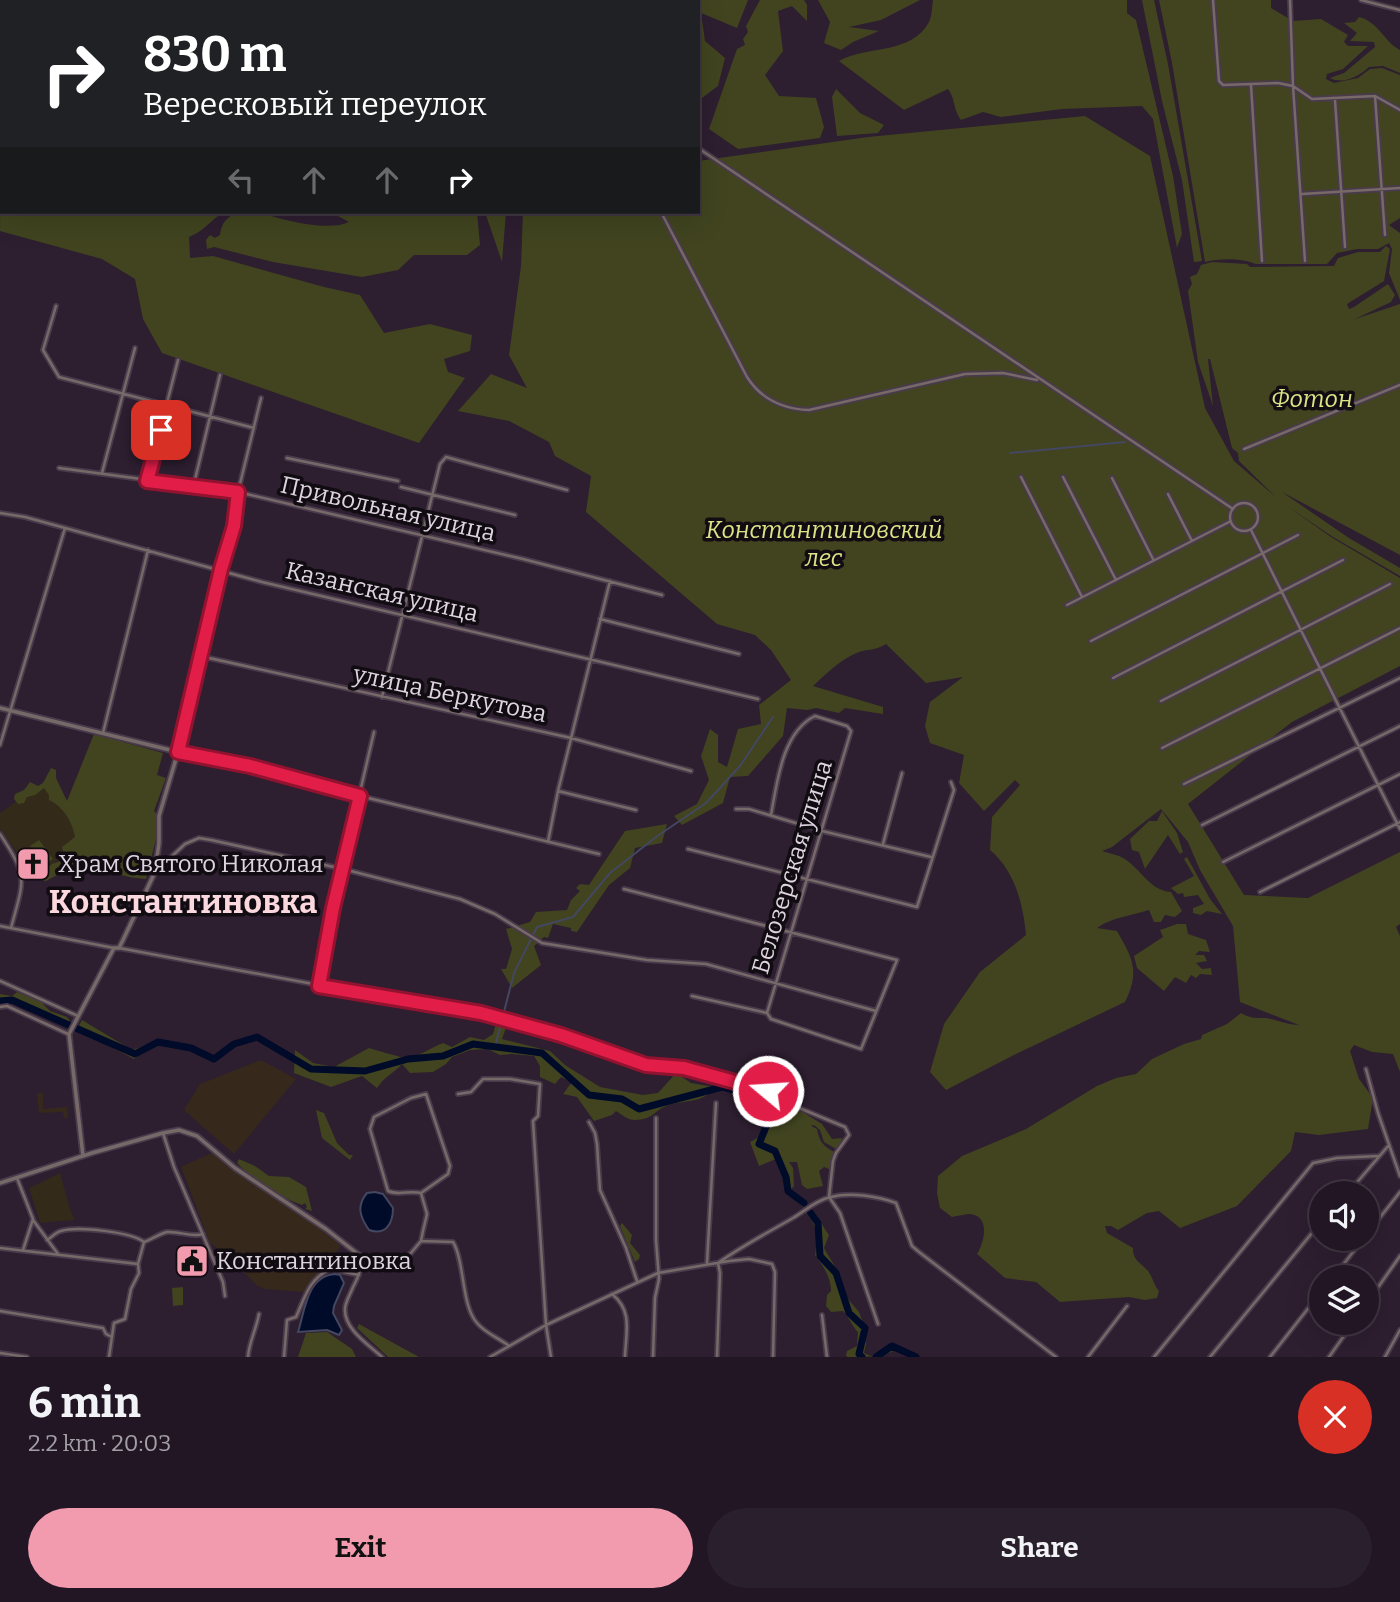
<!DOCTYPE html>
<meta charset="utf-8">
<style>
:root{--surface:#221624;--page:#2a1f2c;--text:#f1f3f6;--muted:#a29fa6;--line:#3f3541;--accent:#f29aae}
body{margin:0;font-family:Bitter,serif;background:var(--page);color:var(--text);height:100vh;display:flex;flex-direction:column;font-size:26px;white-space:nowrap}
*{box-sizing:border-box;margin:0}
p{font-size:23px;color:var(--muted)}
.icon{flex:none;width:38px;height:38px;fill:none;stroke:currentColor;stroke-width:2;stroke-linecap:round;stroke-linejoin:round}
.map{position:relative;height:1357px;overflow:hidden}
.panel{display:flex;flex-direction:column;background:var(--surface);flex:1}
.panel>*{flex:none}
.guide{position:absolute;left:0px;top:0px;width:700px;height:214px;box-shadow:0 7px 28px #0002,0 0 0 2px var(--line);background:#202124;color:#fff;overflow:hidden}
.controls{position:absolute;left:1309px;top:1181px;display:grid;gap:14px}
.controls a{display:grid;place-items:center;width:70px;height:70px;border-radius:50%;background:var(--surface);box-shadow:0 7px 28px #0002,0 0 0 2px var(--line);font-size:35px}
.pin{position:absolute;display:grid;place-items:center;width:60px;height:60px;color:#fff;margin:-30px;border-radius:14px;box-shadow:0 4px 10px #0006}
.me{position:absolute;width:77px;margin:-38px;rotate:288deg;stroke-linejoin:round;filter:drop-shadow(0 0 5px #0008)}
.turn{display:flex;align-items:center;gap:24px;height:147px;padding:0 28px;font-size:32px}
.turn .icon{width:91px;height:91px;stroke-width:2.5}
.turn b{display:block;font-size:49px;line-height:60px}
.lanes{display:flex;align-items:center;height:66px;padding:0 28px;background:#0003;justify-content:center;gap:35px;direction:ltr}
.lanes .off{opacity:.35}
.round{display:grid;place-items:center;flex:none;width:74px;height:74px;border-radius:37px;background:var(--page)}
.overview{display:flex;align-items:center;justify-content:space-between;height:119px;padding:0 28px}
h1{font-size:42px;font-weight:700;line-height:52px}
.primary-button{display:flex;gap:14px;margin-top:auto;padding:14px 28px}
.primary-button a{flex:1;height:80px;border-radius:42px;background:var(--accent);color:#111;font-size:28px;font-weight:700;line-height:80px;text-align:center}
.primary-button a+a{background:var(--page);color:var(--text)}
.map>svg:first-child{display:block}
</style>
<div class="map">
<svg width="1400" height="1357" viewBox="0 0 1400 1357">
<rect width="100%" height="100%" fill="#2d1e30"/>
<path fill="#36291b" d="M 261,1060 L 296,1079 L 234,1154 L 184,1110 L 200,1084 Z
M 37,1093 L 43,1093 L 43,1109 L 67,1107 L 68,1118 L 64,1118 L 63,1112 L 39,1113 Z
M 212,1153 L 228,1167 L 319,1228 L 341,1246 L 304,1292 L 265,1289 L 256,1285 L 233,1260 L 210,1243 L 181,1167 Z"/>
<path fill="#332a1a" d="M 45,781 L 86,837 L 45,870 L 32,853 L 22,860 L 0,829 L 0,813 Z
M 60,1173 L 71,1212 L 75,1220 L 40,1223 L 29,1188 Z"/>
<path fill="#41441f" d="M 7,0 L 465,0 L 5,2 Z
M 511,0 L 748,0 L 737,28 L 701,13 L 705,41 L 725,58 L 718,86 L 698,101 L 698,2 Z
M 760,0 L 804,0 L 807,5 L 807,21 L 792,6 L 778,11 L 783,51 L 765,75 L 779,96 L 816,98 L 824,127 L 820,138 L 738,149 L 709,129 L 737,49 L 745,45 L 743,39 L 748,32 L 746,26 Z
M 818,0 L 920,0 L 881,20 L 849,27 L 879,31 L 853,42 L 841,50 L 824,43 L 830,22 Z
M 933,0 L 1127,0 L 1127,13 L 1136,20 L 1173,176 L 1182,234 L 1177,248 L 1153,119 L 1142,106 L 1062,109 L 1001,117 L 983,112 L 961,120 C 953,110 956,100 948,89 L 904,110 L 839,61 C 868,45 911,55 929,22 C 932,16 932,6 933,0 Z
M 1142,0 L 1154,0 L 1168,64 L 1202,261 L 1194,262 L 1182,180 L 1162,101 Z
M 1159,0 L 1271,0 L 1271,8 L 1293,21 L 1321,19 L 1348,35 L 1344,42 L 1348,46 L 1368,46 L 1343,69 L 1327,74 L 1326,79 L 1334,83 L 1358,78 L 1370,69 L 1382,68 L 1400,75 L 1400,218 L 1389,225 L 1400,233 L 1400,300 L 1389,273 L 1392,249 L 1389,243 L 1378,249 L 1357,249 L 1337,253 L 1327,264 L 1256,264 C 1242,258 1220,258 1205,262 L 1172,63 Z
M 2,5 L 2,212 L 226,212 C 212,217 207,230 189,237 L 190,258 L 213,256 L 324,287 L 360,295 L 384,333 L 430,324 L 472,335 L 470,351 L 444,359 L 448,372 L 465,378 L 419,443 L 162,353 L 143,319 L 135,279 L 102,259 L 0,231 Z
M 1359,17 C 1379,22 1384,42 1400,50 L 1400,73 L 1383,66 L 1369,67 C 1359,76 1344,85 1330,78 L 1344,73 L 1375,47 L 1374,42 L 1350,41 L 1357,33 L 1344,23 L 1355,22 Z
M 836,89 L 860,113 L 884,125 L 878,133 L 837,136 L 832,97 Z
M 1085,116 L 1150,156 L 1205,408 L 1234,461 L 1277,498 L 1239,461 L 1238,453 L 1232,448 L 1210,359 L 1208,359 L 1213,406 L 1198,362 L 1188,291 L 1192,284 L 1190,277 L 1197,274 L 1201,265 L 1212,262 L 1247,264 L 1250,267 L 1334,266 L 1338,258 L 1358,252 L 1380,252 L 1386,246 L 1390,249 L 1384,281 L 1347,304 L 1349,309 L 1354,307 L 1388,284 L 1395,295 L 1391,302 L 1355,319 L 1400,304 L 1400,555 L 1282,492 L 1349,538 L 1400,568 L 1400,576 L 1333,537 L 1287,506 L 1331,537 L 1400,578 L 1400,666 L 1292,722 L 1188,804 L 1244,895 L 1308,898 L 1400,852 L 1400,924 L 1396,927 L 1400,936 L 1400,1072 L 1393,1054 L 1372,1052 L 1354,1045 L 1350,1051 L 1359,1079 L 1373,1098 L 1368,1129 L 1319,1135 L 1295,1132 L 1291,1151 L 1237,1206 L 1180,1228 L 1159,1211 L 1147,1213 L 1118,1230 L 1111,1226 L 1105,1226 L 1107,1233 L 1133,1248 C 1132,1263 1146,1264 1151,1276 C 1154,1282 1155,1286 1159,1291 L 1157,1298 L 1145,1300 L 1129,1297 L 1060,1302 L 1036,1282 L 1005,1278 L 977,1254 C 984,1243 991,1216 970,1214 C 965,1214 958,1216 952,1217 L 940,1208 L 937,1193 L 938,1176 L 962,1156 L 1026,1129 L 1097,1086 L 1116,1078 L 1136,1074 L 1152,1059 L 1184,1044 L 1201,1039 L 1202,1035 L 1227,1024 L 1241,1013 C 1250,1018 1254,1018 1264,1018 C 1273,1018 1286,1025 1299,1025 L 1240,1002 L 1233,926 L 1200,870 L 1188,842 L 1161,809 L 1112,847 L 1102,851 C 1107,853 1114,854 1119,856 C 1141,866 1147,890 1171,892 L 1182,911 L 1175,917 L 1165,915 L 1161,922 L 1154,922 L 1149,910 C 1131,916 1112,917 1097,928 L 1117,931 C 1133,959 1140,971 1125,1002 L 1014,1055 L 946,1090 L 930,1072 L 944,1024 L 980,972 L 1026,935 C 1023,904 1015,871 990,850 L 992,817 L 1020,785 L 1015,780 L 984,811 L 959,783 L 964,755 L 930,743 L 925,726 L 930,702 L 963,677 L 926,683 L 886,644 C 877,650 869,649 859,652 C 842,658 826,674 813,686 L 883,707 L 883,714 L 845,708 L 839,713 L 816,708 L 807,710 L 787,708 L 783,736 L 748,776 L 730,777 L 723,803 L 682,825 L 674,816 L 697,804 L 709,780 L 701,756 L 710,729 L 718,735 L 718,762 L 727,767 L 738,729 L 761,724 L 759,705 L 791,680 L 771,650 L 755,635 L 717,624 L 586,512 L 591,476 L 555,456 L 549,442 L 509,421 L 458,411 L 491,374 L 527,388 L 509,355 L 521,266 L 523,212 L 698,212 L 698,161 L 868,137 Z
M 259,212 C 281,220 328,232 349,222 L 338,216 L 295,212 L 477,212 L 480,245 L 467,255 L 414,255 L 398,270 L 362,277 L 273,262 L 214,247 L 207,249 L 206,240 L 210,235 L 215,238 L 220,235 C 223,212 240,212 259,212 Z
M 485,212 L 506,212 L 502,262 Z
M 94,734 L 163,753 L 157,775 L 166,778 L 154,811 L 157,814 L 156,839 L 146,879 C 124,878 102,869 80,863 L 46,881 L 34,878 L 52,864 L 65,859 L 62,847 L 75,837 C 73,823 63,806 49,800 L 49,795 L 44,788 L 35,795 L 27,797 L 24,803 L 18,804 L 14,799 L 15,794 L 24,790 L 30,782 L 38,786 L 43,783 L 51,768 L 56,770 L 56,778 L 67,801 Z
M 1162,811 L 1177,833 L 1183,852 L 1180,854 L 1168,835 L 1145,869 L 1139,852 L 1132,850 L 1130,839 L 1149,821 L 1157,821 Z
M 667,824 L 662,843 L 635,848 L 630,868 L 609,885 L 577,932 L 571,931 L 571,928 L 553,924 L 548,938 L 544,937 L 534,946 L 541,965 L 512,988 L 501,969 L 506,969 L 512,949 L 506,929 L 530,922 L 536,912 L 567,910 L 571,900 L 580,891 L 576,888 L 580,884 L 589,885 L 625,831 Z
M 39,840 L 53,859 L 44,865 L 30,846 Z
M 1187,857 L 1210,899 L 1222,914 L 1207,911 L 1201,915 L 1193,913 L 1193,908 L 1204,904 L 1198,895 L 1184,897 L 1183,893 L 1178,894 L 1171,888 L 1194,876 L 1184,859 Z
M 1177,924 L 1186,924 L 1188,934 L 1206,940 L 1210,952 L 1199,951 L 1195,955 L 1204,955 L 1207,961 L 1196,963 L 1202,969 L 1211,968 L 1212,975 L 1200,974 L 1196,978 L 1191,975 L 1186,983 L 1175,977 L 1164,991 L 1137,968 L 1134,956 L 1163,937 L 1160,930 Z
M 17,992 L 41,1002 L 50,1011 L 67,1017 L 70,1021 L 67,1028 C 53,1018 17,999 0,1003 L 0,994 L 12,996 Z
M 82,1020 L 132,1050 L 158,1042 L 134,1059 L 77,1029 Z
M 497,1020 L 507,1025 L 502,1039 L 550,1051 L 565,1065 L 600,1087 L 643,1095 L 658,1093 L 676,1073 L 691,1083 L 714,1087 C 705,1105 679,1099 664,1107 C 652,1113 653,1119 635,1120 C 628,1120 622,1115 616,1111 L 612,1115 L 594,1121 L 577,1097 L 563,1094 L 572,1082 L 561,1077 L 555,1084 L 540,1077 L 540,1066 L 534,1056 L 512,1054 L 500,1055 L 488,1049 L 470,1050 L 452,1057 L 446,1064 L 433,1072 L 410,1073 L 402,1064 C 393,1074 385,1076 377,1088 L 362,1076 L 331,1087 L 294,1073 L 295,1050 L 313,1063 L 334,1067 L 369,1048 C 376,1050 402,1058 406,1058 C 417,1058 432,1047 443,1043 L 452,1047 L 470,1037 L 484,1040 L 493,1034 Z
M 763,1105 L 791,1105 L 822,1124 L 832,1139 L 842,1138 L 838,1150 L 824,1142 L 820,1130 L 814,1125 L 811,1126 L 817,1129 C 819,1141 823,1146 834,1152 L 830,1162 L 831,1170 L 824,1167 L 819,1171 L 823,1186 L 807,1189 L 802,1185 L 797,1162 L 789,1162 L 793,1168 L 794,1186 L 791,1189 L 808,1203 L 803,1207 L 786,1192 L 783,1171 L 776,1159 L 759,1166 L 750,1142 C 768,1134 767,1121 763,1105 Z
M 316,1110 L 324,1113 L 337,1143 L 349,1155 L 353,1155 L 350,1160 L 322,1138 Z
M 239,1159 L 255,1166 L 269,1176 L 289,1177 L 306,1187 L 312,1211 L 305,1209 L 307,1207 L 305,1203 L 302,1205 C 282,1199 252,1179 237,1163 Z
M 810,1208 C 820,1216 821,1225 829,1235 L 824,1248 L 837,1270 L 843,1293 L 859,1312 L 863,1323 L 866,1344 L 864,1353 L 871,1356 L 883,1349 L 895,1350 C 885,1357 862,1357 847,1357 L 846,1355 L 847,1351 L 857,1346 L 858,1332 C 852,1327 850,1318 843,1311 L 831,1312 L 826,1306 L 827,1295 L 831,1291 C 831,1277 823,1266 815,1255 C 818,1237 818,1226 805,1212 Z
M 622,1223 L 632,1235 L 630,1243 L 640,1255 L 639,1259 L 635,1262 L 620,1226 Z
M 183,1287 L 183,1305 L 173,1306 L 172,1288 Z
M 359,1324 L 419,1357 L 388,1357 L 357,1328 Z
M 327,1332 L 352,1349 L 356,1357 L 298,1357 L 306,1333 Z"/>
<path fill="#000a29" stroke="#434760" stroke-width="2" d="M 375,1192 L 383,1194 L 393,1208 C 393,1223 386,1236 369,1230 C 360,1217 356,1206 367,1193 Z
M 335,1274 L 340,1275 L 344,1283 L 334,1306 L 333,1313 L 342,1330 L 339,1335 L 327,1330 L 298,1332 C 305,1310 307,1276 335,1274 Z"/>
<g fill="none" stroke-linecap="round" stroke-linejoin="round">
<path stroke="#434760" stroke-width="2" d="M 1010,453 L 1125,442
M 495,1047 L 514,973 L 537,927 L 573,917 L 610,873 L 656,837 L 706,803 L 740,766 L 773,717"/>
<path stroke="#000a29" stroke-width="7" d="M 0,1001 L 12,1000 L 135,1054 L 158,1042 L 191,1048 L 214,1059 L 234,1044 L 257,1037 L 311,1069 L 365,1071 L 408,1059 L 443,1056 L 473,1044 L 542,1053 L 589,1095 L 622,1099 L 639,1109 L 722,1087 L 740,1092 L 772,1112 L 759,1144 L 775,1151 L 786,1177 L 788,1191 L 804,1203
M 810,1212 L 818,1223 L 820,1256 L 836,1273 L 849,1313 L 865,1328 L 859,1354 L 862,1357
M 876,1357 L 892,1346 L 916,1357"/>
<defs>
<path id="minor" d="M 493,0 L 495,2
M 1213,0 L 1219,81 L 1223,85 L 1278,83 L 1293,86 L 1312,99 L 1375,96
M 1290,0 L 1293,86 L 1305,261
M 1361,0 L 1400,10
M 1251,85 L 1262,261
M 1375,96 L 1385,235
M 1375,96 L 1400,110
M 1335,100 L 1345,247
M 698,148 L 1233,509
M 1302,194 L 1400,188
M 661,212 L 747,377 C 761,399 783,409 809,410 L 965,374 L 1003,373 L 1037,380
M 56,306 L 43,350 L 59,377 L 254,428
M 1244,449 L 1400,385
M 287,458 L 398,481
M 59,468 L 238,492 L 261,398
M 102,473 L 135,348
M 1021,477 L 1082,597
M 1063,477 L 1116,580
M 1112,478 L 1153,559
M 147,481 L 178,360
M 401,487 L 515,515
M 193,488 L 220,375
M 1168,494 L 1192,541
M1230 517a14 14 0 1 1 28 0a14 14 0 1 1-28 0Z
M 0,513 L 25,517 L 262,582 L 758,699
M 1251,530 L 1400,829
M 1067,605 L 1231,521
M 600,619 L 739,654
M 1091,641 L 1298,535
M 200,656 L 571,738 L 691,771
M 1113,678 L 1343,560
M 382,697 L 440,464 L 446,457 L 567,490
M 1161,701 L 1390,584
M 103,733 L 148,550
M 0,745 L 65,528
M 1162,748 L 1400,628
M 1184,784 L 1400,678
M 558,791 L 636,810
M 736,809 L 749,809 L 822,831 L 931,857
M 1202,825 L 1400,726
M 0,834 C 29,878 24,879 11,928
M 548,842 L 558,791 L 610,581
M 883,844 L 902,773
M 688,849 L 917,907 L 954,790 L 951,782
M 599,854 L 360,796 L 250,767 L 178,752 L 221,569 L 234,526 L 238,492 L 523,559 L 662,595
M 1223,862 L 1400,774
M 155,872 L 185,844 L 199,838 L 211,840 L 343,869 L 460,899 L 495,914 L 542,943 L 647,960 L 706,964 L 876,1011
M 624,889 L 897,960 L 861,1049 L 771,1019 L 767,1013 L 692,996
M 1260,892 L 1400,822
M 0,926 L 114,948
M 119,948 L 410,1002 L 481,1013 L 561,1035 L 646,1065 L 684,1068 L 768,1091 L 768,1095 L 845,1127 L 849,1135 L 836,1153 L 833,1161 L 829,1197 L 840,1213 L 878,1324
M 0,981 L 78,1016
M 319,985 L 333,908 L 374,732
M 0,1007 L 7,1006 L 68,1034
M 767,1013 L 851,731 L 847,726 L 815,716 C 782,732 777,783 771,815
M 1366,1069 L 1378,1113 L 1400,1176
M 426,1094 L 450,1166 L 448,1174 L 421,1193 C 409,1190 399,1196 388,1191 L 370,1129 L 374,1117 L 411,1098 Z
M 458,1094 L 471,1092 L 483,1079 L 510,1079 L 540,1084 L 538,1116 L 533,1121 L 546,1325 L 551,1357
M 589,1122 L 595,1133 L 597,1144 L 600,1190 L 626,1248 L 637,1281
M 163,1133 L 174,1167 L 223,1282 L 225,1296
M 17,1178 L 33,1219 L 23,1250
M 1347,1194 L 1389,1145
M 33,1220 L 58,1254
M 1367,1234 L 1400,1192
M 47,1240 C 52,1237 56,1232 61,1231 C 78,1226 131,1232 144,1242
M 421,1241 L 453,1242 C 465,1262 461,1305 477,1323 C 485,1333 499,1338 509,1346
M 144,1242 C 152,1239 159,1234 167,1232 C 180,1231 192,1238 203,1234
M 0,1248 L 138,1264
M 707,1263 L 716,1103
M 1333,1278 L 1363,1239
M 612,1294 C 633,1311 626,1332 625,1356
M 1367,1303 L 1400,1256
M 0,1311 L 103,1328 L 106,1334 L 110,1336
M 822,1315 L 827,1357
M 0,1353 L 27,1357
M 109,1357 L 114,1323 L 125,1319 L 131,1289 L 139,1273 L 138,1264 L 144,1242
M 248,1357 C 249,1342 256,1330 259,1314
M 284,1357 L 287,1320 L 296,1317 C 305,1297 309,1279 330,1269 L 359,1275
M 382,1357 C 369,1345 344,1329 345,1309 C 345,1302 351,1293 353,1287 C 359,1276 362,1268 359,1255 L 392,1263 L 405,1260 L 421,1241 L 423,1231 L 427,1214 L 421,1193
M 490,1357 L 546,1325 L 658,1273 L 729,1261 L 749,1259 L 772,1264 L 775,1272 L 773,1357
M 653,1357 L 655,1298 L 659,1279 L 656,1240 L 656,1118
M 717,1357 L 720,1273 L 718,1263 C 742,1246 767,1233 793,1218 C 805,1211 816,1200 831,1197 C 850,1192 877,1196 896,1203 L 912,1246 L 919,1252 L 1056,1357
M 1088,1357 L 1127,1306
M 1154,1357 L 1313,1163 L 1337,1158 L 1379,1156
M 1210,1357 L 1321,1222
M 1270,1357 L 1321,1292
M 1329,1357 L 1353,1323
M 1385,1357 L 1400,1330"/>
<path id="tertiary" d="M 0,708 L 178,752 L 159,816 L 159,843 L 155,872 L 123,940 L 119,948 L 114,948 L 69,1034 L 83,1156
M 0,1183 L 92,1153 L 163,1133 L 179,1130 L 197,1136 L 235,1168 L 326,1229 L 359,1255"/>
</defs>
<use href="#minor" stroke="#493b4c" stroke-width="6"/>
<use href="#tertiary" stroke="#493b4c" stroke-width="7"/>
<use href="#minor" stroke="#776968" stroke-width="2.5"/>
<use href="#tertiary" stroke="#776968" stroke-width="3.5"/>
</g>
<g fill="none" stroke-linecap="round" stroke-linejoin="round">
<defs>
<path id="route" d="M 161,430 L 147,481 L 238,492 L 234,526 L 221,569 L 178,752 L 250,766 L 360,796 L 333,908 L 319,986 L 481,1013 L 561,1035 L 646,1065 L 684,1068 L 768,1091"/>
</defs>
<use href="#route" stroke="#92132f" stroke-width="18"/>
<use href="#route" stroke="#e11d48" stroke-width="12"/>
</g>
<defs>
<symbol id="church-square" viewBox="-11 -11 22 22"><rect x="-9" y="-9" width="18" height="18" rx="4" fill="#f29aae" stroke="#110b12"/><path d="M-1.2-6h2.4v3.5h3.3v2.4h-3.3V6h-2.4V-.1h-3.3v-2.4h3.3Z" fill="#111"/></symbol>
<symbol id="civic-square" viewBox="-11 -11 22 22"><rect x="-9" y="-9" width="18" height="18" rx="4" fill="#f29aae" stroke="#110b12"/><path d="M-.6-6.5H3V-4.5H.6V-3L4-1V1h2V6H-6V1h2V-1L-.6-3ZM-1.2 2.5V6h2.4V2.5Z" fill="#111"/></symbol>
</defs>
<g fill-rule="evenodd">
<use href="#church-square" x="14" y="845" width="38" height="38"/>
<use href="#civic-square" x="173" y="1242" width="38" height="38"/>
</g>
<g text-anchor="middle" stroke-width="7" stroke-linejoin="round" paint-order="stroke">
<g font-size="24" font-style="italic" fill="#dde485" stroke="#110b12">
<text x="1312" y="407">Фотон</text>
<text x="824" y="538">Константиновский<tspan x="824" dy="28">лес</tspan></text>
</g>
<g font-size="24" fill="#ded4e0" stroke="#110b12">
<text transform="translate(388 509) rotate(13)" y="8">Привольная улица</text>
<text transform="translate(382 592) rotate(13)" y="8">Казанская улица</text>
<text transform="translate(450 694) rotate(12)" y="8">улица Беркутова</text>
<text transform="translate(792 867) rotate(-73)" y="8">Белозерская улица</text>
</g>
<g font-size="24" fill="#ded4e0" stroke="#110b12" text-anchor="start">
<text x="58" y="872">Храм Святого Николая</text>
<text x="216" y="1269">Константиновка</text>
</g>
<g font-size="32" font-weight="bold" fill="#fbd8de" stroke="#110b12">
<text x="183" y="913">Константиновка</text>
</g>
</g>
</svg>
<div class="controls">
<a><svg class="icon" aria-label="sound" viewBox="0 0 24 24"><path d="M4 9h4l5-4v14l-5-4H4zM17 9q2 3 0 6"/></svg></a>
<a><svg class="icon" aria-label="layers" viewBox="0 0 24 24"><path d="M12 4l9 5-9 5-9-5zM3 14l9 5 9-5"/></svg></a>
</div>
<div class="pin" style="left:161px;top:430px;background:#d93025"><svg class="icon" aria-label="arrive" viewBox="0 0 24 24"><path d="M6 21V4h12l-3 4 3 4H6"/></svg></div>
<svg class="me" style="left:768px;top:1091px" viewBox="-20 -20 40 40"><circle r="17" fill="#e11d48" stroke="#fff" stroke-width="3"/><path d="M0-11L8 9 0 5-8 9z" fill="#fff"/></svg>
<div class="guide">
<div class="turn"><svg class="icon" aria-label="right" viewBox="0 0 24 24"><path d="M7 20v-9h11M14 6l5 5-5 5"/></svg><div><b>830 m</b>Вересковый переулок</div></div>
<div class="lanes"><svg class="icon off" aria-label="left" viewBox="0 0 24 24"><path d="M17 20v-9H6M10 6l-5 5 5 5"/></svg><svg class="icon off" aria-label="ahead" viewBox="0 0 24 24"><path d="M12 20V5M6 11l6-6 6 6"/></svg><svg class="icon off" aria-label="ahead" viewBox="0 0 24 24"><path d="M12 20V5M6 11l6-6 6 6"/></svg><svg class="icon" aria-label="right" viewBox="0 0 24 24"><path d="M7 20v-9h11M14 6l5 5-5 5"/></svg></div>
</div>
</div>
<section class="panel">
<div class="overview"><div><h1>6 min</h1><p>2.2 km · 20:03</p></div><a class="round" style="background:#d93025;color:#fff"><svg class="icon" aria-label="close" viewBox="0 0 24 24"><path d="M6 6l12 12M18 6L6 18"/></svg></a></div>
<div class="primary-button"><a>Exit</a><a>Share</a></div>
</section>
